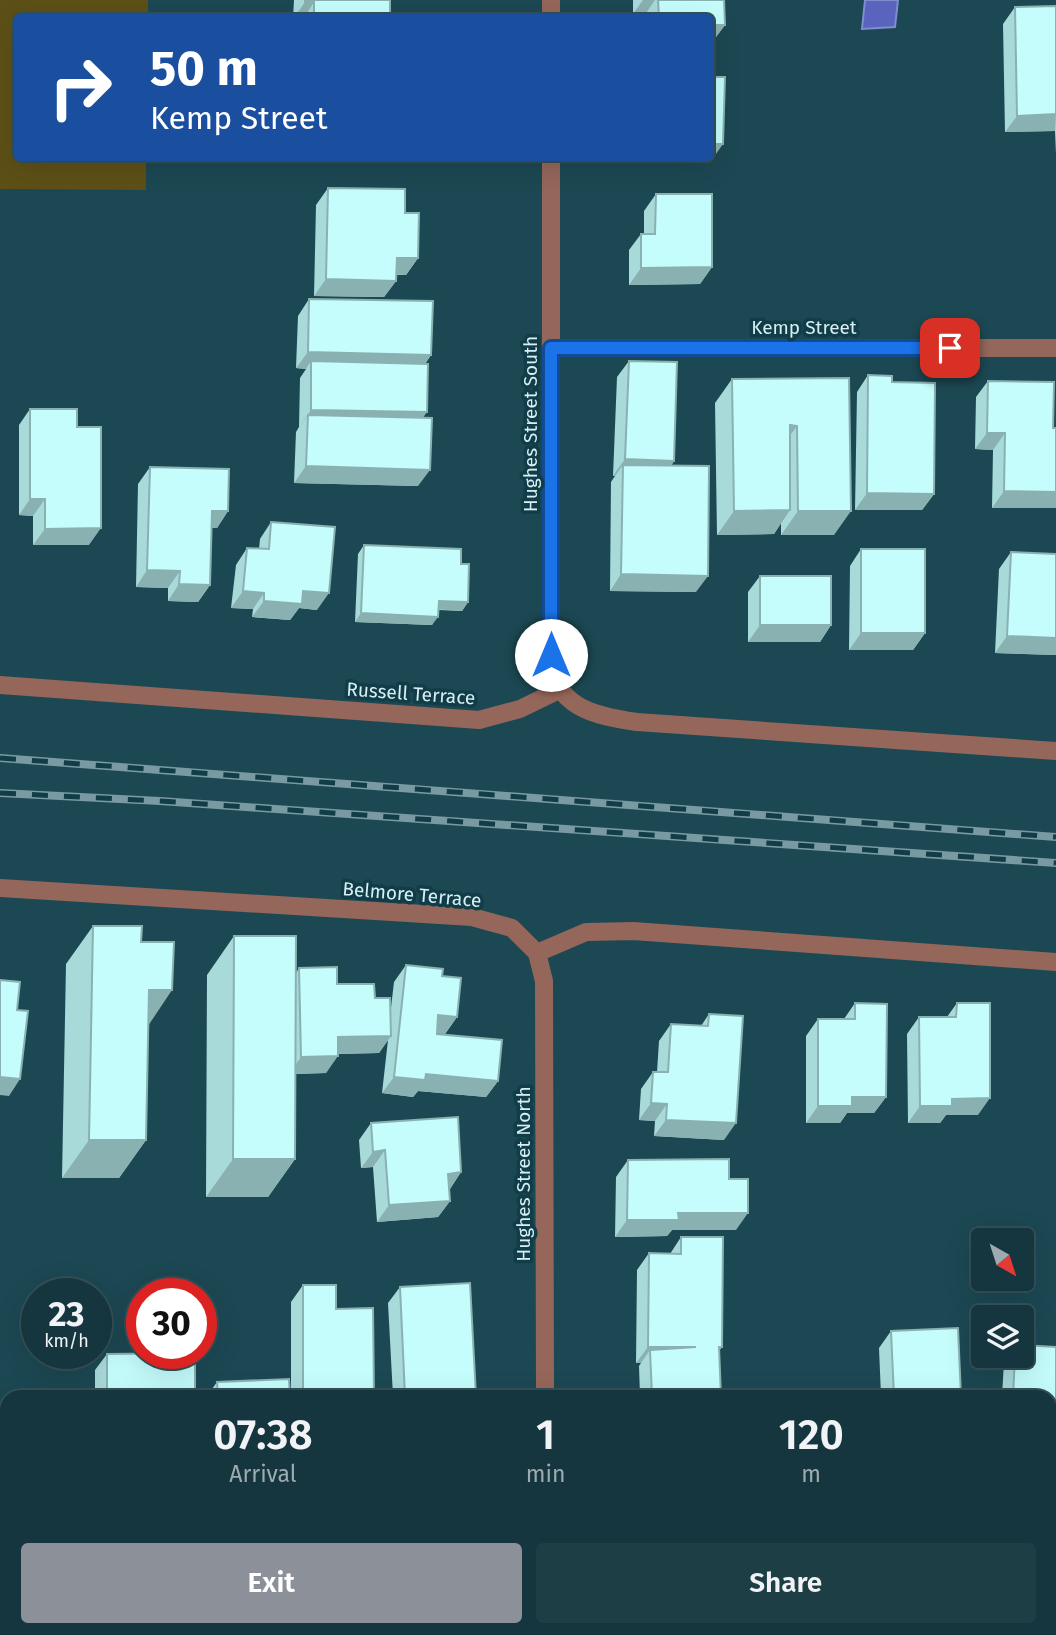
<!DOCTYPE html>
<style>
:root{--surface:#15363e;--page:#1e3e45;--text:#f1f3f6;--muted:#9dabb0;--line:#345058;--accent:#8c9099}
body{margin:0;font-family:"Fira Sans",sans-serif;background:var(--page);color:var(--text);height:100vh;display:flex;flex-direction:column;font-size:26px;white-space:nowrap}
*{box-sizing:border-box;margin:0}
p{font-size:23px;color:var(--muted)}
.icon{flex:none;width:38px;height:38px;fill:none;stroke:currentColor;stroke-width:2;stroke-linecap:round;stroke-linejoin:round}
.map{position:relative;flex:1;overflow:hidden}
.side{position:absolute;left:0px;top:1390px;width:1057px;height:247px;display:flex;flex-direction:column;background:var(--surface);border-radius:21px 21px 0 0;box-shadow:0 7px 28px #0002,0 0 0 2px var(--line)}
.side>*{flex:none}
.top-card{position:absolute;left:14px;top:14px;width:700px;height:147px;border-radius:7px;box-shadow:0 7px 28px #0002,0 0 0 2px var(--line);background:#1a4fa0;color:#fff;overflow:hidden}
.needle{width:46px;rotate:141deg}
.controls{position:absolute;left:971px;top:1228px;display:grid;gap:14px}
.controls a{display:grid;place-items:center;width:63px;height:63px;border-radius:7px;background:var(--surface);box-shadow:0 7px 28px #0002,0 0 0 2px var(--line);font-size:35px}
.speed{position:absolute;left:21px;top:1278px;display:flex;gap:14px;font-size:35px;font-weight:700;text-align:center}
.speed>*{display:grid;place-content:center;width:91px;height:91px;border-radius:50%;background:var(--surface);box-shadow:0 7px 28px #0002,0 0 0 2px var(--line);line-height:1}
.speed small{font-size:18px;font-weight:400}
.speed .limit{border:10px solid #d22;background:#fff;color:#111}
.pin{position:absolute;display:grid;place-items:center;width:60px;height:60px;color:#fff;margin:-30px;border-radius:14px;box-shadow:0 4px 10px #0006}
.me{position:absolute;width:77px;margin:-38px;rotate:0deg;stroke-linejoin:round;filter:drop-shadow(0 0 5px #0008)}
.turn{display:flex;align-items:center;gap:24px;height:147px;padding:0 21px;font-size:32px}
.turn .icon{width:91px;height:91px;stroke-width:2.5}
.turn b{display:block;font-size:49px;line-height:60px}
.eta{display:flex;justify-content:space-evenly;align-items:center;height:119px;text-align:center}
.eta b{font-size:42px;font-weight:600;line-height:49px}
.button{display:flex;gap:14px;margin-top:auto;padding:14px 21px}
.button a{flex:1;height:80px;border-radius:7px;background:var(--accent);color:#fff;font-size:28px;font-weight:600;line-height:80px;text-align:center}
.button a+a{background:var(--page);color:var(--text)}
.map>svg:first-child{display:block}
</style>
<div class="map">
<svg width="1056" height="1635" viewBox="0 0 1056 1635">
<rect width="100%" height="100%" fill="#1c4853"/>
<path fill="#5d5016" d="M 0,0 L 148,0 L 148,17 L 18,18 L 18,158 L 146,158 L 146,190 L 0,189 Z"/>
<path fill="#5a64bf" stroke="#808dcf" stroke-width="2" d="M 865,0 L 898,0 L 895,27 L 862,29 Z"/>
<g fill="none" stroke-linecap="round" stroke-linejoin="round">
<path stroke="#95675a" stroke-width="18" d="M 551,18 L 551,0
M 551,158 L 551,655 C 552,707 594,716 637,722 L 1056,751
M 551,348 L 1056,348
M 0,685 L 479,720 L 520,709 L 559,690
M 0,888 L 472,917 L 512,928 L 537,953
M 537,953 L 586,932 L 633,931 L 1056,962
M 537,953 L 544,981 L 545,1396
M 1050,1527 L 1056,1526
M 0,1576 L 7,1576
M 543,1635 L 543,1629"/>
<defs>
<path id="rail" d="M 0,758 L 1056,837
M 0,793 L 160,801 L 1056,863"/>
</defs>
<use href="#rail" stroke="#799aa3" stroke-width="8"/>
<use href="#rail" stroke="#103d48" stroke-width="5" stroke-dasharray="16" stroke-linecap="butt"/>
</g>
<path fill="#a9dada" d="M 294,0 L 390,0 L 390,18 L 293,18 Z
M 633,0 L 724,0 L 725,25 L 713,41 L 710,18 L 646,18 L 646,13 L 633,14 Z
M 1056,6 L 1056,154 L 1055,131 L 1005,132 L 1003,24 L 1015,7 Z
M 328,188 L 405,213 L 418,258 L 406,275 L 396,275 L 396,281 L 384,297 L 314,296 L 316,205 Z
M 656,194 L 712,267 L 700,284 L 629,285 L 629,250 L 641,234 L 644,234 L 644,211 Z
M 309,299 L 431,355 L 425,364 L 423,418 L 418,486 L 294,483 L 296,432 L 299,427 L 300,378 L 306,369 L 296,368 L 298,316 Z
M 629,361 L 674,461 L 671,466 L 696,592 L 610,591 L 611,482 L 615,476 L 613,476 L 617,377 Z
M 868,375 L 892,382 L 934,494 L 922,510 L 855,510 L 857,392 Z
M 849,378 L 834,535 L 781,535 L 781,523 L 774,534 L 717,535 L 715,403 L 732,379 Z
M 988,381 L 1053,428 L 1056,428 L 1055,508 L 992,508 L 993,450 L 975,449 L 976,397 Z
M 30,409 L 77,427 L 89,545 L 33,545 L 33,516 L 19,515 L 19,425 Z
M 150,467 L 228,511 L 217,528 L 211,528 L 210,585 L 198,602 L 168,601 L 168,588 L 136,587 L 138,484 Z
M 271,522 L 317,610 L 299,608 L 290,620 L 252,617 L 253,609 L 231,608 L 236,565 L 247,548 L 259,549 L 260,539 Z
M 364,545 L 461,564 L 468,602 L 462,611 L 439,610 L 432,625 L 355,622 L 358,554 Z
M 861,549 L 925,633 L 913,650 L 849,650 L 850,566 Z
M 1011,552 L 1056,554 L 1056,655 L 995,653 L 999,569 Z
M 760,576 L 831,625 L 820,642 L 748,642 L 748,592 Z
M 93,926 L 141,942 L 148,1025 L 146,1140 L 119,1178 L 62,1178 L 66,964 Z
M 234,936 L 296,973 L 299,968 L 337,984 L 375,998 L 390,1016 L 394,982 L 406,965 L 442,976 L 457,1017 L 445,1034 L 437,1033 L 498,1081 L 486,1097 L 418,1091 L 413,1097 L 382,1093 L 388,1040 L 379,1053 L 338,1054 L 326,1073 L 295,1074 L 295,1159 L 268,1197 L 206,1197 L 207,975 Z
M 855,1003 L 886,1097 L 874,1113 L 847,1113 L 840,1123 L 806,1123 L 806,1036 L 818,1019 L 844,1019 Z
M 957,1003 L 978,1115 L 946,1115 L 940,1123 L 908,1123 L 907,1034 L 919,1017 L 947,1017 Z
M 709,1014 L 724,1140 L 654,1136 L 655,1121 L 639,1120 L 641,1089 L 653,1072 L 657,1072 L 659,1041 L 671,1024 L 701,1026 Z
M 371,1123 L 461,1172 L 450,1189 L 450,1201 L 438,1217 L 377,1222 L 373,1167 L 361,1168 L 359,1140 Z
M 628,1160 L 729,1179 L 736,1230 L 672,1230 L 667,1236 L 615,1237 L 616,1177 Z
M 681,1237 L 722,1347 L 719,1351 L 721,1396 L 640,1396 L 639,1366 L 641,1363 L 636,1363 L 637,1270 L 649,1253 L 670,1254 Z
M 303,1285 L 336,1309 L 374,1396 L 291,1396 L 291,1302 Z
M 400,1287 L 476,1396 L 393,1396 L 388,1303 Z
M 891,1331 L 961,1396 L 881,1396 L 879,1348 Z
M 1056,1347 L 1056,1427 L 1050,1427 L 1050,1396 L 1002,1396 L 1004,1362 L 1008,1356 L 1022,1356 Z
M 107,1354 L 195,1396 L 95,1396 L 95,1370 Z
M 217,1382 L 290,1396 L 207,1396 Z
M 112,1629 L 154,1629 L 154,1635 L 108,1635 Z
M 581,1629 L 1044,1629 L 1045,1635 L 581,1635 Z"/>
<path fill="#8ab1b1" d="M 643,0 L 655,0 L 646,13 L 633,14 Z
M 305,2 L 314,2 L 304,18 L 294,18 Z
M 710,25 L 725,25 L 713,41 L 710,42 Z
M 1056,114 L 1055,131 L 1005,132 L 1017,116 Z
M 710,144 L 723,144 L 711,161 L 647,159 L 648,158 L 710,158 Z
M 319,158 L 376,158 L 375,159 Z
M 397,258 L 418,258 L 406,275 L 385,274 Z
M 712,267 L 700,284 L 629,285 L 641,268 Z
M 326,279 L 396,281 L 384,297 L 314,296 Z
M 308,352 L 431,355 L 420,371 L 311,361 L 306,369 L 296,368 Z
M 311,410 L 427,412 L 415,429 L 308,415 L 299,427 Z
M 790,425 L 797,426 L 780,449 Z
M 987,433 L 1005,433 L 993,450 L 975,449 Z
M 625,459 L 674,461 L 663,478 L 623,465 L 615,476 L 613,476 Z
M 306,466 L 430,470 L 418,486 L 294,483 Z
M 1004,491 L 1056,492 L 1056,508 L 992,508 Z
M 867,493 L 934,494 L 922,510 L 855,510 Z
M 30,499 L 45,499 L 33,516 L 19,515 Z
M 790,510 L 774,534 L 717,535 L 734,511 Z
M 212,511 L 228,511 L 217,528 L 200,528 Z
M 798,511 L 851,511 L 834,535 L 781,535 Z
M 101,528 L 89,545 L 33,545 L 45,529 Z
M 147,570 L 180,571 L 168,588 L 136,587 Z
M 621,574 L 708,576 L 696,592 L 610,591 Z
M 179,584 L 210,585 L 198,602 L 168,601 Z
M 243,591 L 264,593 L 253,609 L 231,608 Z
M 303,591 L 329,593 L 317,610 L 299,608 L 290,620 L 252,617 L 264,601 Z
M 439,601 L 468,602 L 462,611 L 433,609 Z
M 361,613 L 438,617 L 432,625 L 355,622 Z
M 760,625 L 831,625 L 820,642 L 748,642 Z
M 861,633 L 925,633 L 913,650 L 849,650 Z
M 1007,636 L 1056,638 L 1056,655 L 995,653 Z
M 149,990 L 172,990 L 146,1029 Z
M 438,1015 L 457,1017 L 445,1034 L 427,1032 Z
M 391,1036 L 379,1053 L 326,1054 L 338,1037 Z
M 338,1056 L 326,1073 L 289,1074 L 301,1057 Z
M 426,1074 L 498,1081 L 486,1097 L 418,1091 L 413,1097 L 382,1093 L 394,1077 Z
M 0,1077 L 20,1079 L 9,1096 L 0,1095 Z
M 852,1097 L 886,1097 L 874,1113 L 847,1113 L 840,1123 L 806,1123 L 818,1106 Z
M 990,1098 L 978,1115 L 946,1115 L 940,1123 L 908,1123 L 920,1106 L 952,1099 Z
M 651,1103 L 667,1104 L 655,1121 L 639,1120 Z
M 666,1120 L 736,1123 L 724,1140 L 654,1136 Z
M 89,1140 L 146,1140 L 119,1178 L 62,1178 Z
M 385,1150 L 373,1167 L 361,1168 L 373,1152 Z
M 233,1159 L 295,1159 L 268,1197 L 206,1197 Z
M 461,1172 L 450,1189 L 448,1174 Z
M 450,1201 L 438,1217 L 377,1222 L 389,1205 Z
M 678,1213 L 748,1213 L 736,1230 L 672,1230 L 667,1236 L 615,1237 L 627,1220 Z
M 648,1347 L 696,1347 L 650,1350 L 641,1363 L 636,1363 Z
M 1050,1410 L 1056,1410 L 1056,1427 L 1050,1427 Z"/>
<path fill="#c5fdfd" stroke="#8ab1b1" stroke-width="2" d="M 305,0 L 390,0 L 390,18 L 314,18 L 314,2 L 305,2 Z
M 658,0 L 724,0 L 725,25 L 710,25 L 710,18 L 659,18 Z
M 1056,6 L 1056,114 L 1017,116 L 1015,7 Z
M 710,77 L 725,77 L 723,144 L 710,144 Z
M 328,188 L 405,189 L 405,213 L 419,213 L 418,258 L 397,258 L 396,281 L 326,279 Z
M 656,194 L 712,194 L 712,267 L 641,268 L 641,234 L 655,234 Z
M 309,299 L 433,301 L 431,355 L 308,352 Z
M 311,361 L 428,364 L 427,412 L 311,410 Z
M 629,361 L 677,362 L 674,461 L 625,459 Z
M 868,375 L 892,376 L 892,382 L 935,383 L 934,494 L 867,493 Z
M 849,378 L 851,511 L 798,511 L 797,426 L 790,425 L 790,510 L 734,511 L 732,379 Z
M 988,381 L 1054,382 L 1053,428 L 1056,428 L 1056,492 L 1004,491 L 1005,433 L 987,433 Z
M 30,409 L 77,409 L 77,427 L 101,427 L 101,528 L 45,529 L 45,499 L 30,499 Z
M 308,415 L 432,418 L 430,470 L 306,466 Z
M 623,465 L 709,466 L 708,576 L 621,574 Z
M 150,467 L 229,469 L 228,511 L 212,511 L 210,585 L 179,584 L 180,571 L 147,570 Z
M 271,522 L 335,527 L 329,593 L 303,591 L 302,604 L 264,601 L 264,593 L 243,591 L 247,548 L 269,549 Z
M 364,545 L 461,549 L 461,564 L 469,564 L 468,602 L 439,601 L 438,617 L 361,613 Z
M 861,549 L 925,549 L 925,633 L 861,633 Z
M 1011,552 L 1056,554 L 1056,638 L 1007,636 Z
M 760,576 L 831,576 L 831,625 L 760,625 Z
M 93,926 L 142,926 L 141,942 L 174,942 L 172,990 L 149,990 L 146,1140 L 89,1140 Z
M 234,936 L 296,936 L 295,1159 L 233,1159 Z
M 406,965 L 443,969 L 442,976 L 461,978 L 457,1017 L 438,1015 L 437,1034 L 502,1040 L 498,1081 L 426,1074 L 425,1080 L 394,1077 Z
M 337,967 L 337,984 L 374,984 L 375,998 L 390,998 L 391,1036 L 338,1037 L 338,1056 L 301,1057 L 299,968 Z
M 0,980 L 20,982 L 17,1010 L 28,1011 L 20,1079 L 0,1077 Z
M 855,1003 L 887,1004 L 886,1097 L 852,1097 L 852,1106 L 818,1106 L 818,1019 L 855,1019 Z
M 957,1003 L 990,1003 L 990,1098 L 952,1099 L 952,1106 L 920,1106 L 919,1017 L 956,1017 Z
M 709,1014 L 743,1016 L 736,1123 L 666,1120 L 667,1104 L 651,1103 L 653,1072 L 668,1072 L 671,1024 L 708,1026 Z
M 458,1117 L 461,1172 L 448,1174 L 450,1201 L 389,1205 L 385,1150 L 373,1152 L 371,1123 Z
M 729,1159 L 729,1179 L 748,1179 L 748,1213 L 678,1213 L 679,1220 L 627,1220 L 628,1160 Z
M 681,1237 L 723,1237 L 722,1347 L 719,1347 L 721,1396 L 652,1396 L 650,1350 L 696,1347 L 648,1347 L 649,1253 L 681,1254 Z
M 470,1283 L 476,1396 L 405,1396 L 400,1287 Z
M 303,1285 L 336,1285 L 336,1309 L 373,1308 L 374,1396 L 303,1396 Z
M 958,1328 L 961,1396 L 894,1396 L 891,1331 Z
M 1022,1345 L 1056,1347 L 1056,1410 L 1050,1410 L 1050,1396 L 1013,1396 L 1015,1356 L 1022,1356 Z
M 195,1353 L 195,1396 L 107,1396 L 107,1354 Z
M 289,1379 L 290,1396 L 218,1396 L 217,1382 Z
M 0,1627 L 7,1627 L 7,1629 L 57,1629 L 57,1635 L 0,1635 Z
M 114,1629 L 154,1629 L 154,1635 L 114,1635 Z
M 603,1629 L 1044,1629 L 1045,1635 L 603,1635 Z
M 221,1631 L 291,1633 L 291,1635 L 221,1635 Z"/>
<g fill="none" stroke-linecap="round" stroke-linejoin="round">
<defs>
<path id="route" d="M 551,655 L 551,348 L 950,348"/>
</defs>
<use href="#route" stroke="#114b97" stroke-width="18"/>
<use href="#route" stroke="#1a73e8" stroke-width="12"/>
</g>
<g text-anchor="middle" stroke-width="7" stroke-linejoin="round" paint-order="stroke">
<g font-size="19" fill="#d8eef5" stroke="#103d48">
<text x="804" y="334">Kemp Street</text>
<text transform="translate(530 424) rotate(-90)" y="7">Hughes Street South</text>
<text transform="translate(411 693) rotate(4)" y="7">Russell Terrace</text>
<text transform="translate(412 894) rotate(5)" y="7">Belmore Terrace</text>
<text transform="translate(523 1174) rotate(-90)" y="7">Hughes Street North</text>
</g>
</g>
</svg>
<div class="controls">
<a><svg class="needle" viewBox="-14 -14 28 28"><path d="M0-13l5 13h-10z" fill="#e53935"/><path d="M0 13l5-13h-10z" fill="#9dabb0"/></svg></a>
<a><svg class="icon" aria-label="layers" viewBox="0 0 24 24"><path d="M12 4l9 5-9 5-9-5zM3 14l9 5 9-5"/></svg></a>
</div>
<div class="speed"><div>23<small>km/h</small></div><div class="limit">30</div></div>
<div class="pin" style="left:950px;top:348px;background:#d93025"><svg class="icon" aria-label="arrive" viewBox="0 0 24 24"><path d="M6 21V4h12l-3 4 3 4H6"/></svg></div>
<svg class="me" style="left:551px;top:655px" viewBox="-20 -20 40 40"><circle r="19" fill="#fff"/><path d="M0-13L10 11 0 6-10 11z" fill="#1a73e8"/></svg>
<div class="top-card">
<div class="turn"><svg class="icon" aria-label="right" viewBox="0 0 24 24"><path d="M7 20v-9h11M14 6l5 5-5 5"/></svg><div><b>50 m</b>Kemp Street</div></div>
</div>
<section class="side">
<div class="eta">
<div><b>07:38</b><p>Arrival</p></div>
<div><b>1</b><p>min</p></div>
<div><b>120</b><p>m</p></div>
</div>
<div class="button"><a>Exit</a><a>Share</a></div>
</section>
</div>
